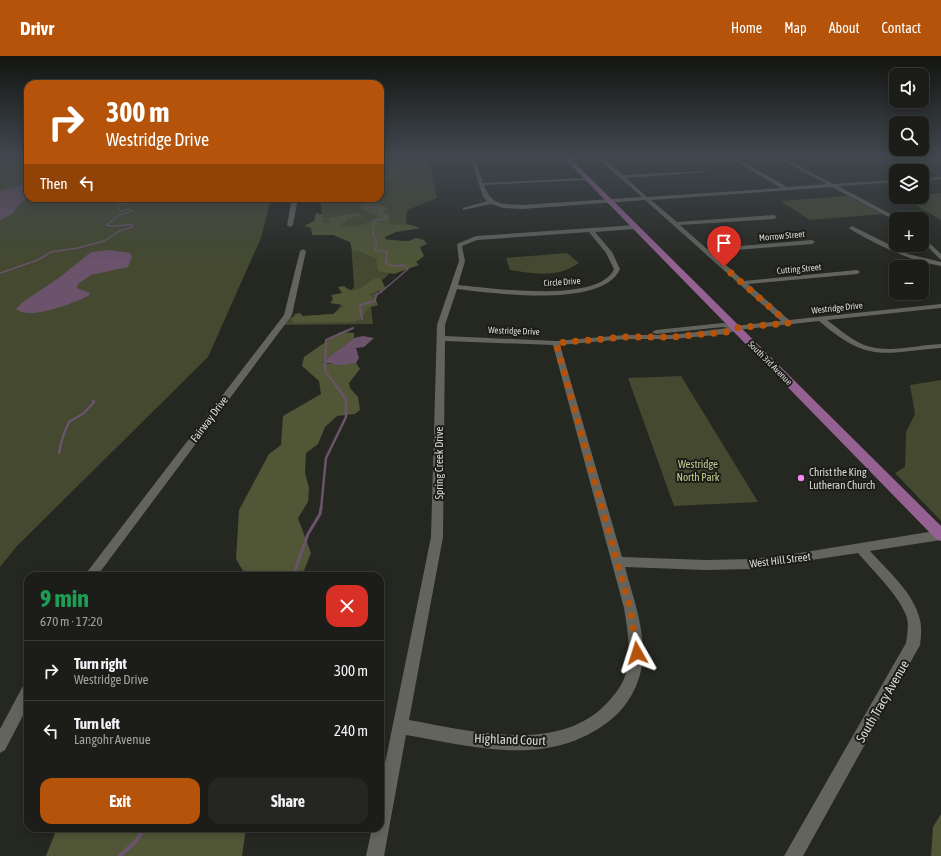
<!DOCTYPE html>
<meta charset="utf-8">
<style>
:root{--surface:#1c1d19;--page:#252622;--text:#f1f3f6;--muted:#a0a2a2;--line:#3a3b38;--accent:#b45309}
body{margin:0;font-family:"Asap Condensed",sans-serif;background:var(--page);color:var(--text);height:100vh;display:flex;flex-direction:column;font-size:15px;white-space:nowrap}
*{box-sizing:border-box;margin:0}
p{font-size:13px;color:var(--muted)}
.icon{flex:none;width:22px;height:22px;fill:none;stroke:currentColor;stroke-width:2;stroke-linecap:round;stroke-linejoin:round}
.map{position:relative;flex:1;overflow:hidden}
.panel{position:absolute;left:24px;top:516px;width:360px;height:260px;display:flex;flex-direction:column;background:var(--surface);border-radius:12px;box-shadow:0 2px 10px #0003,0 0 0 1px var(--line)}
.panel>*{flex:none}
.hud{position:absolute;left:24px;top:24px;width:360px;height:122px;border-radius:12px;box-shadow:0 2px 10px #0003,0 0 0 1px var(--line);background:#b45309;color:#fff;overflow:hidden}
.controls{position:absolute;left:889px;top:12px;display:grid;gap:8px}
.controls a{display:grid;place-items:center;width:40px;height:40px;border-radius:8px;background:var(--surface);box-shadow:0 2px 10px #0003,0 0 0 1px var(--line);font-size:20px}
.pin{position:absolute;display:grid;place-items:center;width:34px;height:34px;color:#fff;margin:-41px -17px;border-radius:50% 50% 50% 0;rotate:-45deg;box-shadow:0 0 4px #0007}
.pin .icon{rotate:45deg}
.me{position:absolute;width:44px;margin:-22px;rotate:354deg;stroke-linejoin:round;filter:drop-shadow(0 0 3px #0008)}
.turn{display:flex;align-items:center;gap:14px;height:84px;padding:0 16px;font-size:18px}
.turn .icon{width:52px;height:52px;stroke-width:2.5}
.turn b{display:block;font-size:28px;line-height:34px}
.then{display:flex;align-items:center;height:38px;padding:0 16px;background:#0003;gap:8px;font-size:15px}
.round{display:grid;place-items:center;flex:none;width:42px;height:42px;border-radius:12px;background:var(--page)}
.summary{display:flex;align-items:center;justify-content:space-between;height:68px;padding:0 16px}
h1{font-size:24px;font-weight:700;line-height:30px;color:#1e9e55}
.button{display:flex;gap:8px;margin-top:auto;padding:8px 16px}
.button a{flex:1;height:46px;border-radius:12px;background:var(--accent);color:#fff;font-size:16px;font-weight:700;line-height:46px;text-align:center}
.button a+a{background:var(--page);color:var(--text)}
ul{padding:0;list-style:none}
li{display:flex;align-items:center;gap:12px;height:60px;padding:0 16px;border-top:1px solid var(--line)}
li div{flex:1}
li b{display:block;font-size:15px}
li em{font-style:normal}
header{display:flex;align-items:center;gap:24px;box-sizing:border-box;height:56px;padding:0 20px;background:var(--accent);color:#fff}
header strong{font-size:19px}
nav{display:flex;gap:22px;margin-inline-start:auto;font-size:14px}
.map>svg:first-child{display:block}
</style>
<header>
<strong>Drivr</strong>
<nav><a>Home</a><a>Map</a><a>About</a><a>Contact</a></nav>
</header>
<div class="map">
<svg width="941" height="800" viewBox="0 0 941 800">
<rect width="100%" height="100%" fill="#252721"/>
<path fill="#44492f" d="M 28,100 L 28,142 L 271,142 L 261,182 L 208,301 L 17,490 L 0,511 L 0,101 Z
M 380,100 L 428,100 L 437,142 L 407,154 L 406,173 L 383,180 L 386,183 L 407,186 L 392,215 L 376,230 L 378,239 L 371,252 L 373,268 L 283,269 L 290,261 L 334,258 L 354,231 L 351,186 L 336,178 L 320,178 L 322,163 L 320,142 L 380,142 Z
M 941,137 L 941,164 L 902,141 L 922,141 L 922,139 Z
M 848,140 L 882,158 L 810,164 L 780,145 Z
M 567,197 L 579,207 C 558,222 534,218 510,214 L 506,202 Z
M 681,320 L 758,446 L 674,450 L 628,322 Z
M 941,324 L 941,465 L 895,417 L 905,411 L 906,376 L 915,358 L 910,329 Z"/>
<path fill="#505636" d="M 394,101 L 402,104 L 399,110 L 405,113 L 401,119 L 387,124 L 385,128 L 380,129 L 380,102 Z
M 355,142 L 378,142 L 377,147 L 386,151 L 388,155 L 382,156 L 390,158 L 390,169 L 407,168 L 421,172 L 396,176 L 385,181 L 385,184 L 409,185 L 416,182 L 424,184 L 427,188 L 420,191 L 424,200 L 416,206 L 419,209 L 394,218 L 378,215 L 376,203 L 357,194 L 353,196 L 350,186 L 333,179 L 312,179 L 311,172 L 304,170 L 314,165 L 316,157 L 323,159 L 323,166 L 330,168 L 329,164 L 326,163 L 327,162 L 361,157 L 359,160 L 346,163 L 347,166 L 340,168 L 342,170 L 357,171 L 379,161 L 368,155 L 361,153 L 360,149 Z
M 377,222 L 381,223 L 386,233 L 369,238 L 377,246 L 378,249 L 367,252 C 364,260 362,264 352,266 L 293,267 L 292,263 L 295,258 L 300,257 L 303,260 L 333,258 L 343,251 L 343,249 L 330,247 L 333,243 L 331,239 L 342,237 L 338,231 L 344,230 C 357,242 366,225 377,222 Z
M 340,276 L 354,277 L 354,282 L 322,306 L 329,308 L 356,307 L 360,313 L 349,327 L 350,332 L 358,341 L 360,354 L 355,358 L 337,360 L 325,371 L 318,388 L 306,397 L 305,417 L 309,432 L 308,446 L 298,462 L 311,497 L 302,520 L 246,520 L 236,503 L 239,454 L 269,398 L 281,389 L 283,360 L 321,338 L 319,325 L 302,310 L 304,301 Z
M 941,758 L 941,800 L 931,800 L 933,771 Z
M 57,772 L 246,772 L 242,800 L 46,800 Z"/>
<path fill="#6c536c" d="M 28,127 L 28,140 L 17,151 L 12,158 L 0,164 L 0,135 Z
M 110,194 L 130,197 L 132,201 L 128,211 L 91,219 L 78,228 L 77,232 L 90,237 L 88,240 C 74,247 29,265 16,253 L 23,246 L 60,221 L 91,196 Z
M 363,280 L 374,282 L 364,291 L 356,292 L 359,302 L 356,307 L 339,309 L 322,306 L 354,282 Z"/>
<g fill="none" stroke-linecap="round" stroke-linejoin="round">
<path stroke="#6c536c" stroke-width="1" d="M 912,100 L 940,119
M 380,124 L 399,115 L 388,107 L 381,105 L 383,103 L 381,103
M 139,142 L 142,142
M 371,142 L 372,143 L 365,145 L 367,148 L 363,152 L 381,151 L 382,153 L 379,155 L 386,160
M 118,160 L 133,155 L 128,153 L 121,156 L 116,149 L 137,145 L 129,144 L 133,142"/>
<path stroke="#6c536c" stroke-width="1.5" d="M 0,217 L 38,204 L 51,196 L 78,192 L 104,185 L 119,175 L 132,171 L 132,169 C 123,168 115,172 106,169 L 120,159
M 381,236 L 408,213 L 404,209 L 392,210 L 386,207 L 387,196 L 375,194 L 377,187 L 373,178 L 374,164 L 387,163 L 385,159"/>
<path stroke="#6c536c" stroke-width="2" d="M 362,263 L 360,249 L 375,245 L 376,239 L 382,235
M 338,332 L 325,315 L 326,284 L 353,272"/>
<path stroke="#6c536c" stroke-width="2.5" d="M 59,397 C 61,386 64,376 69,366 L 84,357 L 94,346 L 93,345
M 321,453 L 326,402 L 346,361 L 346,343 L 337,331"/>
<path stroke="#6c536c" stroke-width="3" d="M 293,520 L 308,478 L 320,458 L 321,452"/>
<path stroke="#6c536c" stroke-width="4" d="M 120,800 L 136,785 L 145,772"/>
<path fill="#63645e" fill-rule="evenodd" d="M 470,100 L 474,100 L 483,127 L 587,122 L 589,123 L 587,124 L 484,129 C 492,150 502,148 522,149 L 642,141 L 598,103 L 566,104 L 568,102 L 624,100 L 603,102 L 623,119 L 705,115 L 707,116 L 626,122 L 647,141 L 781,132 L 728,100 L 733,100 L 787,131 L 827,128 L 775,100 L 780,100 L 833,128 L 896,124 L 896,126 L 838,130 L 898,162 L 899,163 L 896,163 L 896,165 L 832,131 L 651,144 L 677,166 L 774,159 L 777,161 L 774,163 L 680,169 L 707,193 L 812,184 L 815,186 L 812,188 L 711,196 L 744,225 L 857,214 L 860,216 L 857,218 L 748,228 L 789,264 L 941,248 L 941,252 L 827,264 C 839,273 850,283 864,289 C 888,298 916,289 941,288 L 941,292 C 882,297 868,307 819,265 L 737,274 L 726,278 L 672,283 L 625,283 L 560,289 L 622,501 L 706,504 L 752,503 L 787,499 L 941,474 L 941,484 L 870,495 C 888,515 914,537 920,564 C 922,572 921,581 920,589 L 803,800 L 784,800 L 906,587 C 907,579 909,571 907,562 C 900,540 873,515 858,497 L 752,513 L 706,514 L 625,511 C 633,542 646,574 642,607 C 640,629 627,652 608,666 C 547,712 476,691 406,679 L 384,800 L 366,800 L 372,772 L 380,772 L 380,732 L 431,481 L 437,269 L 459,205 L 457,188 L 476,180 L 635,169 L 638,171 L 635,173 L 595,176 L 612,196 L 620,213 C 603,253 492,237 457,233 L 445,269 L 445,280 L 556,285 L 625,279 L 672,279 L 728,272 L 723,271 L 656,278 L 652,276 L 656,274 L 723,267 L 735,270 L 781,265 L 645,144 L 522,153 L 503,152 L 491,148 L 463,154 L 463,152 L 487,145 L 483,141 ZM 589,176 L 606,197 L 614,213 C 599,248 490,232 458,229 L 465,205 L 462,190 L 477,184 ZM 445,285 L 553,289 L 624,552 C 627,570 630,588 628,606 C 627,622 619,634 608,646 C 560,699 471,675 409,664 L 443,481 Z
M 941,121 L 941,123 L 922,125 L 922,123 Z
M 292,142 L 298,142 L 293,169 L 290,171 L 287,169 Z
M 852,170 L 908,198 L 941,206 L 941,210 C 907,204 879,190 850,173 L 849,172 Z
M 922,180 L 941,198 L 941,204 L 922,185 Z
M 303,193 L 306,195 L 292,259 L 97,520 L 84,520 L 284,259 L 300,195 Z
M 28,628 L 28,650 L 5,694 L 0,697 L 0,673 L 23,630 Z"/>
<path fill="#956193" fill-rule="evenodd" d="M 562,100 L 568,100 L 941,470 L 941,485 L 936,483 Z"/>
</g>
<linearGradient id="sky" x2="0" y2="1"><stop stop-color="#141512"/><stop offset="0.47" stop-color="#40474e"/><stop offset="1" stop-color="#40474e" stop-opacity="0"/></linearGradient>
<rect width="941" height="212" fill="url(#sky)"/>
<g fill="none" stroke-linecap="round" stroke-linejoin="round">
<path stroke="#b45309" stroke-width="7" stroke-dasharray="0 12.6" d="M 637,597 L 630,552 L 556,287 L 625,281 L 672,281 L 726,276 L 735,272 L 788,267 L 724,211"/>
</g>
<circle fill="#f28af3" stroke="#1c1d18" stroke-width="1.5" cx="801" cy="422" r="4"/>
<g text-anchor="middle" stroke-width="4" stroke-linejoin="round" paint-order="stroke">
<g font-size="9" fill="#d9dad7" stroke="#1c1d18">
<text transform="translate(782 180) rotate(-5)" y="3">Morrow Street</text>
<text transform="translate(799 213) rotate(-5)" y="3">Cutting Street</text>
<text transform="translate(562 226) rotate(-4)" y="3">Circle Drive</text>
<text transform="translate(837 252) rotate(-6)" y="3">Westridge Drive</text>
<text transform="translate(514 275) rotate(2)" y="3">Westridge Drive</text>
<text transform="translate(770 307) rotate(45)" y="3">South 3rd Avenue</text>
</g>
<g font-size="11" fill="#d9dad7" stroke="#1c1d18">
<text transform="translate(209 363) rotate(-53)" y="4">Fairway Drive</text>
<text transform="translate(439 407) rotate(-90)" y="4">Spring Creek Drive</text>
<text transform="translate(780 504) rotate(-7)" y="4">West Hill Street</text>
</g>
<g font-size="11" fill="#c0cc90" stroke="#1c1d18">
<text x="698" y="412">Westridge<tspan x="698" dy="13">North Park</tspan></text>
</g>
<g font-size="11" fill="#d9dad7" stroke="#1c1d18" text-anchor="start">
<text x="809" y="420">Christ the King<tspan x="809" dy="13">Lutheran Church</tspan></text>
</g>
<g font-size="13" fill="#d9dad7" stroke="#1c1d18">
<text transform="translate(882 645) rotate(-60)" y="5">South Tracy Avenue</text>
<text transform="translate(510 683) rotate(2)" y="5">Highland Court</text>
</g>
</g>
</svg>
<div class="controls">
<a><svg class="icon" aria-label="sound" viewBox="0 0 24 24"><path d="M4 9h4l5-4v14l-5-4H4zM17 9q2 3 0 6"/></svg></a>
<a><svg class="icon" aria-label="search" viewBox="0 0 24 24"><circle cx="10" cy="10" r="6"/><path d="M15 15l6 6"/></svg></a>
<a><svg class="icon" aria-label="layers" viewBox="0 0 24 24"><path d="M12 4l9 5-9 5-9-5zM3 14l9 5 9-5"/></svg></a>
<a>+</a>
<a>−</a>
</div>
<div class="pin" style="left:724px;top:211px;background:#d93025"><svg class="icon" aria-label="arrive" viewBox="0 0 24 24"><path d="M6 21V4h12l-3 4 3 4H6"/></svg></div>
<svg class="me" style="left:637px;top:597px" viewBox="-20 -20 40 40"><path d="M0-17L14 15 0 8-14 15z" fill="#b45309" stroke="#fff" stroke-width="4"/></svg>
<div class="hud">
<div class="turn"><svg class="icon" aria-label="right" viewBox="0 0 24 24"><path d="M7 20v-9h11M14 6l5 5-5 5"/></svg><div><b>300 m</b>Westridge Drive</div></div>
<div class="then">Then<svg class="icon" aria-label="left" viewBox="0 0 24 24"><path d="M17 20v-9H6M10 6l-5 5 5 5"/></svg></div>
</div>
<section class="panel">
<div class="summary"><div><h1>9 min</h1><p>670 m · 17:20</p></div><a class="round" style="background:#d93025;color:#fff"><svg class="icon" aria-label="close" viewBox="0 0 24 24"><path d="M6 6l12 12M18 6L6 18"/></svg></a></div>
<ul>
<li><svg class="icon" aria-label="right" viewBox="0 0 24 24"><path d="M7 20v-9h11M14 6l5 5-5 5"/></svg><div><b>Turn right</b><p>Westridge Drive</p></div><em>300 m</em></li>
<li><svg class="icon" aria-label="left" viewBox="0 0 24 24"><path d="M17 20v-9H6M10 6l-5 5 5 5"/></svg><div><b>Turn left</b><p>Langohr Avenue</p></div><em>240 m</em></li>
</ul>
<div class="button"><a>Exit</a><a>Share</a></div>
</section>
</div>
